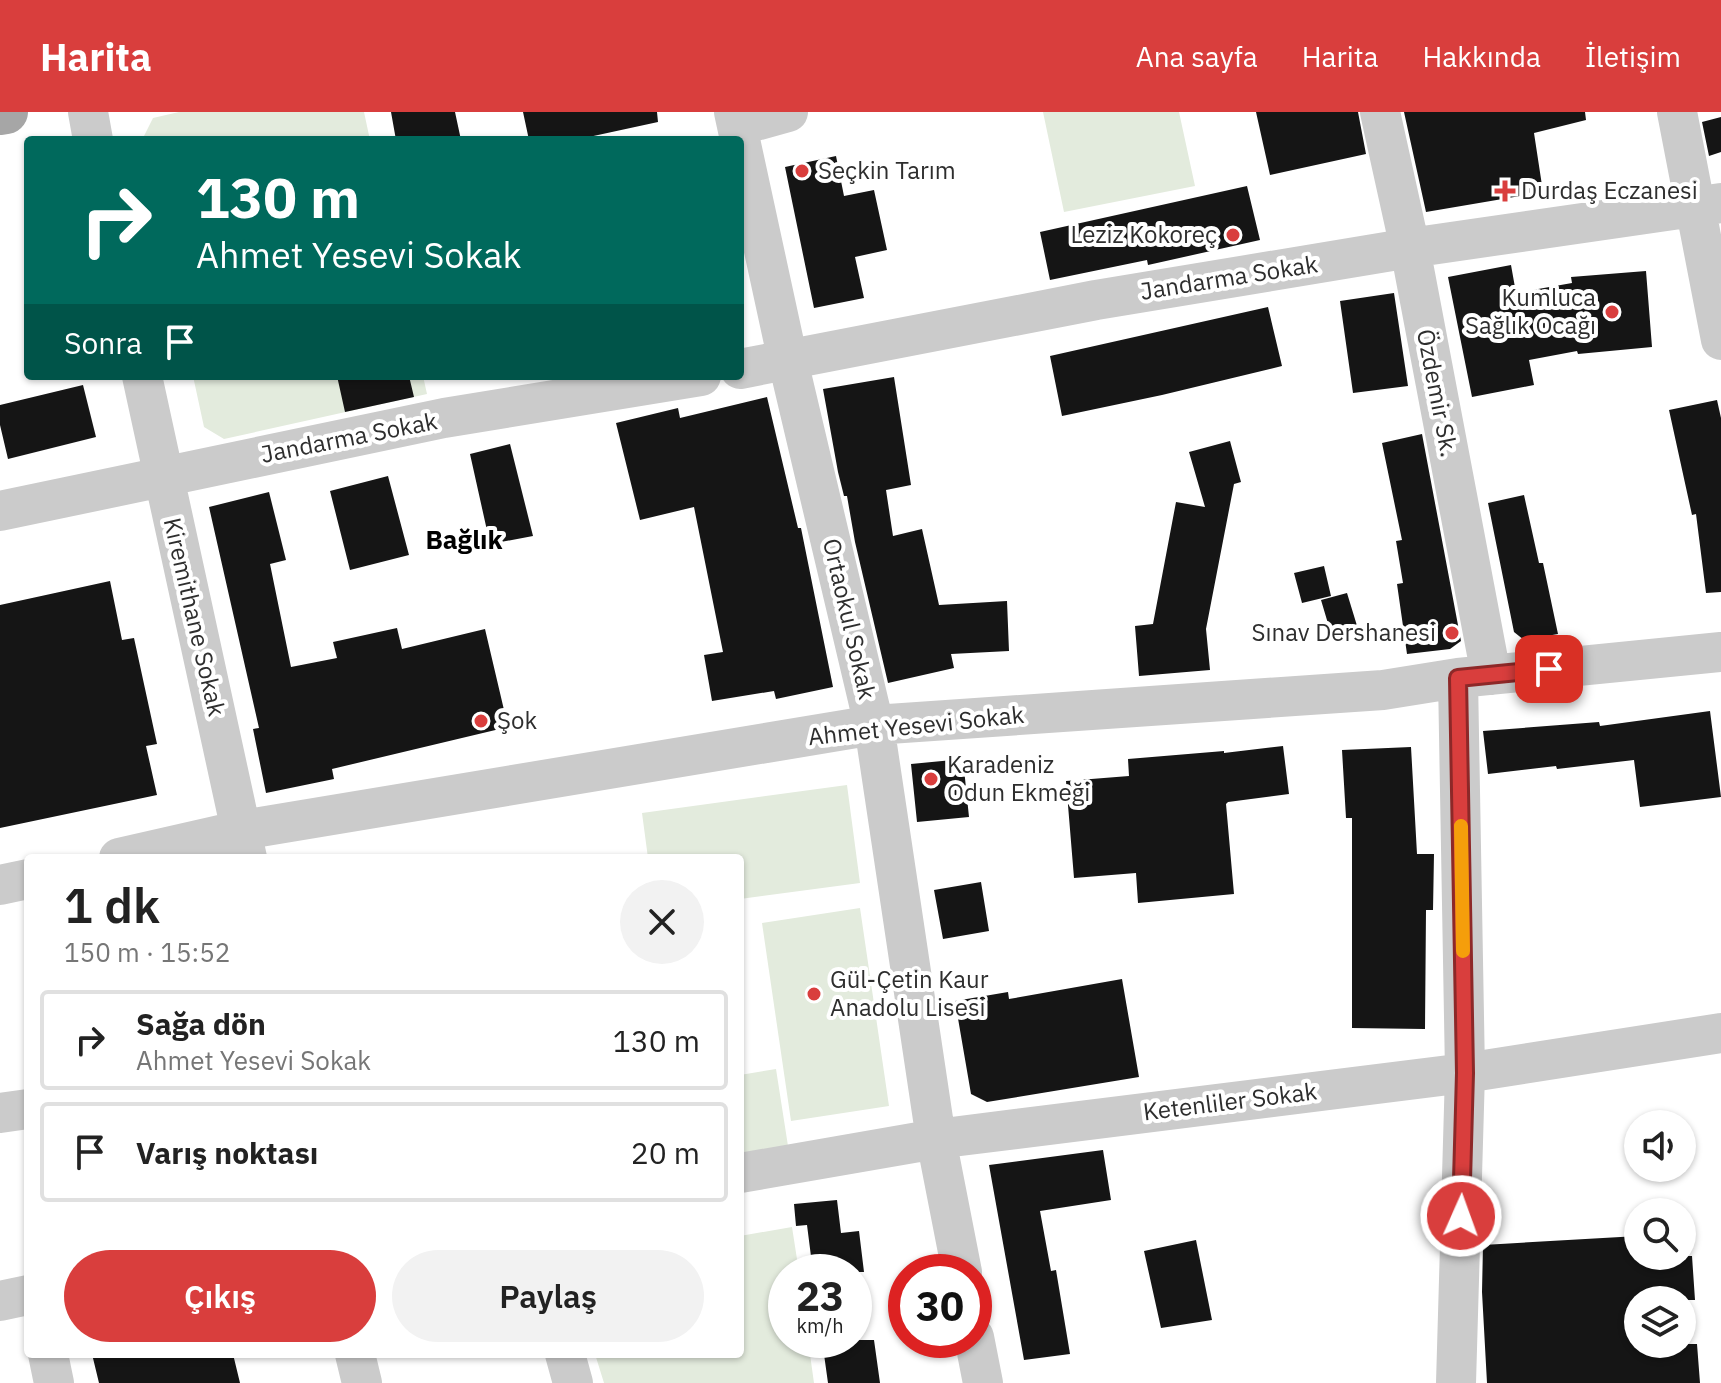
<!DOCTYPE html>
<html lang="tr">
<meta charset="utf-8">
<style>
:root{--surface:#fff;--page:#f2f2f2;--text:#222;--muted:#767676;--line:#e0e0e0;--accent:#d93e3d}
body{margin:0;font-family:"IBM Plex Sans",sans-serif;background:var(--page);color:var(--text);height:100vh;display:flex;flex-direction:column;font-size:30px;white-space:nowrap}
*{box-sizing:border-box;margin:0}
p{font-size:26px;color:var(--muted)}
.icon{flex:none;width:44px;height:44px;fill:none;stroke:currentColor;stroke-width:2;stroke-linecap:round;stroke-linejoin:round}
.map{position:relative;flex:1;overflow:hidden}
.sheet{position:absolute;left:24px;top:742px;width:720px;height:504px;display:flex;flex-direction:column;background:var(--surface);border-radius:8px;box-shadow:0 2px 6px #0004}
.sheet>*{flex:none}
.top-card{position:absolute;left:24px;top:24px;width:720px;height:244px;border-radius:8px;box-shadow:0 2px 6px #0004;background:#00695c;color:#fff;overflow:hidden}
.controls{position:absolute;left:1624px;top:998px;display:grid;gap:16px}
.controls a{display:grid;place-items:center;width:72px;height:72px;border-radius:50%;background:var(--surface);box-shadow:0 2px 6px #0004;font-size:40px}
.speed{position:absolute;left:768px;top:1142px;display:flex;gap:16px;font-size:40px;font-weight:700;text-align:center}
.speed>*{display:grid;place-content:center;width:104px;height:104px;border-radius:50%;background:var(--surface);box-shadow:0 2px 6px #0004;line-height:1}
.speed small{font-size:20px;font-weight:400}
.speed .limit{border:12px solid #d22;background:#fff;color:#111}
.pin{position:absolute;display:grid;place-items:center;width:68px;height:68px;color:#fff;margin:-34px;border-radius:16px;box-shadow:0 4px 12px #0006}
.me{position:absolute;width:88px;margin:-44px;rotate:2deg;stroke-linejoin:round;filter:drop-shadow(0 0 6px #0008)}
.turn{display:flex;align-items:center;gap:28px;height:168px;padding:0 40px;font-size:36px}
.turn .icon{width:104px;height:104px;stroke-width:2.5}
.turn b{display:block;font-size:56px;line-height:68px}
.then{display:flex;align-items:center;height:76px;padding:0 40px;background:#0003;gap:16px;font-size:30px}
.round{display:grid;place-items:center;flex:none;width:84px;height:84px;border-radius:42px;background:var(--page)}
.summary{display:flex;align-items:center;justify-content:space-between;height:136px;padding:0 40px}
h1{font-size:48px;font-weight:600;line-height:60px}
.cta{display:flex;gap:16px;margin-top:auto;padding:16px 40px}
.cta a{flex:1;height:92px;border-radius:48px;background:var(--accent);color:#fff;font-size:32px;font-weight:600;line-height:92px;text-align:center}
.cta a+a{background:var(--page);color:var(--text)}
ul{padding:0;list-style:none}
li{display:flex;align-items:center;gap:24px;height:100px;margin:0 16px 12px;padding:0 24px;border:4px solid var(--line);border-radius:8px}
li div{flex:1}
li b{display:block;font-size:30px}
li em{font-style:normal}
header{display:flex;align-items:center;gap:48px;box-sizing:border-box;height:112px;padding:0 40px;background:var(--accent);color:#fff}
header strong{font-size:38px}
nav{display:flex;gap:44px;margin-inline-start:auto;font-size:28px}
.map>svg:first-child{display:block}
</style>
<header>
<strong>Harita</strong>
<nav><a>Ana sayfa</a><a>Harita</a><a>Hakkında</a><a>İletişim</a></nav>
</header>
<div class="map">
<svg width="1721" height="1271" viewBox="0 0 1721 1271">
<rect width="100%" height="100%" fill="#fff"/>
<path fill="#e3ebdd" d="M 179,0 L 364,0 L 370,28 L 142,28 L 153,6 Z
M 1043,0 L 1179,0 L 1195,74 L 1064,100 Z
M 193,264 L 423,264 L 427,282 L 224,327 L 204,315 Z
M 847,673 L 860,771 L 740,787 L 740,746 L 648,746 L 642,701 Z
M 860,796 L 889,994 L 791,1009 L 762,811 Z
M 776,957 L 788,1034 L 740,1041 L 740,963 Z
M 792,1115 L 799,1160 L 786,1160 L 786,1228 L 808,1228 L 814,1271 L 604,1271 L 595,1242 L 740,1242 L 740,1124 Z"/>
<path fill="#151515" d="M 391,0 L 455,0 L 461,28 L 396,28 Z
M 523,0 L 657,0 L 658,10 L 575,28 L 529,28 Z
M 1256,0 L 1358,0 L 1366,42 L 1270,63 Z
M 1404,0 L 1585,0 L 1586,8 L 1534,21 L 1543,80 L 1426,100 Z
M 1721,5 L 1721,40 L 1709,44 L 1702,10 Z
M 836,44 L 844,84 L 874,78 L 887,138 L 855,145 L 864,186 L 814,196 L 785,55 Z
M 1247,74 L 1260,128 L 1148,153 L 1147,148 L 1050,168 L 1040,120 Z
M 1511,153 L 1516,181 L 1572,171 L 1571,165 L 1646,159 L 1652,235 L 1578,242 L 1577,239 L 1529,248 L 1534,273 L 1472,285 L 1448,165 Z
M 1394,181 L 1408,274 L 1353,281 L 1340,189 Z
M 1268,195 L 1282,254 L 1162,283 L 1062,304 L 1050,244 Z
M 337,264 L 409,264 L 414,285 L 345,300 Z
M 894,265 L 911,373 L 886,378 L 893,424 L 922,417 L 939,493 L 1007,489 L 1009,539 L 951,542 L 954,556 L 888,571 L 855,430 L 847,384 L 844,384 L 838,360 L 823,277 Z
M 83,273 L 96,325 L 8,347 L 0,313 L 0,293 Z
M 767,285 L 798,416 L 801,416 L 833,575 L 776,587 L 774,579 L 712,589 L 704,543 L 723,540 L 694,395 L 640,408 L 616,311 L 678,296 L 680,306 Z
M 1717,288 L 1721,306 L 1721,480 L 1706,481 L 1696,402 L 1692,403 L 1669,298 Z
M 1422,322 L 1461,529 L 1450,537 L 1407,542 L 1397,472 L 1403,471 L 1396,429 L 1402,428 L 1382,331 Z
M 1230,329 L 1241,370 L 1234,372 L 1206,517 L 1210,558 L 1139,564 L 1135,514 L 1153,512 L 1176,390 L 1205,395 L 1189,340 Z
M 510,332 L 533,424 L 490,432 L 470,342 Z
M 388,364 L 409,443 L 350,458 L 330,379 Z
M 269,380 L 286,448 L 270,452 L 291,555 L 337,546 L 333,530 L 397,516 L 402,537 L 485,517 L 508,615 L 332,657 L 334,667 L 266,681 L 253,617 L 259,616 L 209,395 Z
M 1524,383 L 1539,451 L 1543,451 L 1558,522 L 1524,528 L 1514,520 L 1488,391 Z
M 1324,454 L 1331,484 L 1302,491 L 1294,461 Z
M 110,469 L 122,528 L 134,526 L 157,632 L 146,634 L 157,683 L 0,716 L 0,493 Z
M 1347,481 L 1358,517 L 1332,525 L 1321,488 Z
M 1710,599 L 1721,685 L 1640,695 L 1634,648 L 1557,657 L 1556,654 L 1488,662 L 1483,619 L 1599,610 L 1600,614 Z
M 1283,634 L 1289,682 L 1228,690 L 1226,692 L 1234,782 L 1138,791 L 1136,761 L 1074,766 L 1066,669 L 1129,664 L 1128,647 L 1224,639 L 1224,641 Z
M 1411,635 L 1417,742 L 1434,742 L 1433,798 L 1426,798 L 1425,917 L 1352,916 L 1352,706 L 1346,706 L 1342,638 Z
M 963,647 L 969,705 L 917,710 L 911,652 Z
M 981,770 L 989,819 L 943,827 L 934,778 Z
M 1122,867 L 1139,965 L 987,990 L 971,982 L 955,889 L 1008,880 L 1009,887 Z
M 1103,1038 L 1111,1088 L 1040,1099 L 1051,1159 L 1056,1158 L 1070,1242 L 1024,1248 L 989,1053 Z
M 837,1088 L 841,1121 L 859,1119 L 864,1160 L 813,1160 L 807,1113 L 796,1114 L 794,1092 Z
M 1638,1124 L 1638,1144 L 1692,1144 L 1695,1188 L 1638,1188 L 1638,1232 L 1697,1232 L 1700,1271 L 1487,1271 L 1482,1180 L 1483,1133 Z
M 1196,1128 L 1212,1208 L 1161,1216 L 1144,1139 Z
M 822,1228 L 874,1228 L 880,1271 L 828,1271 Z
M 92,1242 L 233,1242 L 240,1271 L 99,1271 Z"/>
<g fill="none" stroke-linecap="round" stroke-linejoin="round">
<path stroke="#cbcbcb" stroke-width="40" d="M 88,0 L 93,28
M 734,0 L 788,249 L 874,613 L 936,1027 L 962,1160
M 1380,0 L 1410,136 L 1491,563
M 1677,0 L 1721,228
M 737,14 L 788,0
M 740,257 L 1096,188 L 1410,136 L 1721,91
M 142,264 L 247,746
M 0,399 L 444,306 L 701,264
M 119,746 L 242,718 L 874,613 L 1383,578 L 1458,566 L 1721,540
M 0,773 L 28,767
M 0,1001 L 28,997
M 740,1061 L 936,1027 L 1465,961 L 1721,921
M 0,1189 L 28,1183
M 974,1225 L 983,1271
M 48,1242 L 54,1271
M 355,1242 L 362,1271
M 565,1242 L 573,1271
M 1456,1271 L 1465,961 L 1458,566"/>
<path stroke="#a6a6a6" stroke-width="44" d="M 0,1 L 6,0"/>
</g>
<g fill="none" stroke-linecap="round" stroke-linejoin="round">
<defs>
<path id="route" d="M 1461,1104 L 1465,961 L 1458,566 L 1549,557"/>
</defs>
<use href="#route" stroke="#8d2828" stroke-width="20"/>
<use href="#route" stroke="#d93e3d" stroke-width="14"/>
<path stroke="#f59e0b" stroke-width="14" d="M 1461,714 L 1463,839"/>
</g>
<g fill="#d93e3d" stroke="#fff" stroke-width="3">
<circle cx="802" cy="59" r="8"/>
<path d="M1501 67h8v8h8v8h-8v8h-8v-8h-8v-8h8z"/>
<circle cx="1233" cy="123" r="8"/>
<circle cx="1612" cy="200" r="8"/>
<circle cx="1452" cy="521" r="8"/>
<circle cx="481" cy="609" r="8"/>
<circle cx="931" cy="667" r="8"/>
<circle cx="814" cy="882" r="8"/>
</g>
<g text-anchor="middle" stroke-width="8" stroke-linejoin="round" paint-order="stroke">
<g font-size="24" fill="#2e2e2e" stroke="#fff" text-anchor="start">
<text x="818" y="67">Seçkin Tarım</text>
<text x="1521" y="87">Durdaş Eczanesi</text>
<text x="1217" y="131" text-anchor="end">Leziz Kokoreç</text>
<text x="1596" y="194" text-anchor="end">Kumluca<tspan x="1596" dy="28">Sağlık Ocağı</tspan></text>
<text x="1436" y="529" text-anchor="end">Sınav Dershanesi</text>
<text x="497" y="617">Şok</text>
<text x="947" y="661">Karadeniz<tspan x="947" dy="28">Odun Ekmeği</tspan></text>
<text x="830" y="876">Gül-Çetin Kaur<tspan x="830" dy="28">Anadolu Lisesi</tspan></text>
</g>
<g font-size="24" fill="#2e2e2e" stroke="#fff">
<text transform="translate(1229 166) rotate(-9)" y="8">Jandarma Sokak</text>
<text transform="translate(1437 281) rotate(79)" y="8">Özdemir Sk.</text>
<text transform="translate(349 326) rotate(-11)" y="8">Jandarma Sokak</text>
<text transform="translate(194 505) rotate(77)" y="8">Kiremithane Sokak</text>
<text transform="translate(849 507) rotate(77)" y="8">Ortaokul Sokak</text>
<text transform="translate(916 614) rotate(-6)" y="8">Ahmet Yesevi Sokak</text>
<text transform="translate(1230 990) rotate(-7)" y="8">Ketenliler Sokak</text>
</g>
<g font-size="26" font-weight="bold" fill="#000" stroke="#fff">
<text x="464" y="437">Bağlık</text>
</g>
</g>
</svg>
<div class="controls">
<a><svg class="icon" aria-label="sound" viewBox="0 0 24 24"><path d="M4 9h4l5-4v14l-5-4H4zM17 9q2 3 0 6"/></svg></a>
<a><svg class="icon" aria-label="search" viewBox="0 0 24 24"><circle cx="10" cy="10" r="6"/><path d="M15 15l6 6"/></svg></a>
<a><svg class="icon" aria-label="layers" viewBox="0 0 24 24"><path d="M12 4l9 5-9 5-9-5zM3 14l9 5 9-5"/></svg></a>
</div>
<div class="speed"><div>23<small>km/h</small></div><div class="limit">30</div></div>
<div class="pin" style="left:1549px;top:557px;background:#d93025"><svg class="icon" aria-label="arrive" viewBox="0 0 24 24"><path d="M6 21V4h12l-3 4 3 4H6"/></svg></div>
<svg class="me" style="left:1461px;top:1104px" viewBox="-20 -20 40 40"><circle r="17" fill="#d93e3d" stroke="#fff" stroke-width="3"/><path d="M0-11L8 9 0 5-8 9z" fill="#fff"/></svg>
<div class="top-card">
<div class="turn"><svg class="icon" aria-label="right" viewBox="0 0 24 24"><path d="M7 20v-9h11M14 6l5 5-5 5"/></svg><div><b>130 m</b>Ahmet Yesevi Sokak</div></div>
<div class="then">Sonra<svg class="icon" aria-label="arrive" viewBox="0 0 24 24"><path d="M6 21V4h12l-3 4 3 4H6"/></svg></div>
</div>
<section class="sheet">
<div class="summary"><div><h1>1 dk</h1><p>150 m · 15:52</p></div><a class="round"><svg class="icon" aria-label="close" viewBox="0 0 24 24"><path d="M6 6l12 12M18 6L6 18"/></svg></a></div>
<ul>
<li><svg class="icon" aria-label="right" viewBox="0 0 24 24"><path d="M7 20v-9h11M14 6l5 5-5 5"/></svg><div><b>Sağa dön</b><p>Ahmet Yesevi Sokak</p></div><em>130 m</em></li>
<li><svg class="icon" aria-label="arrive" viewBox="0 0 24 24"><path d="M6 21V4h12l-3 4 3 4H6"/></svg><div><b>Varış noktası</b></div><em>20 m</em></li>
</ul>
<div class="cta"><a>Çıkış</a><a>Paylaş</a></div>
</section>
</div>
